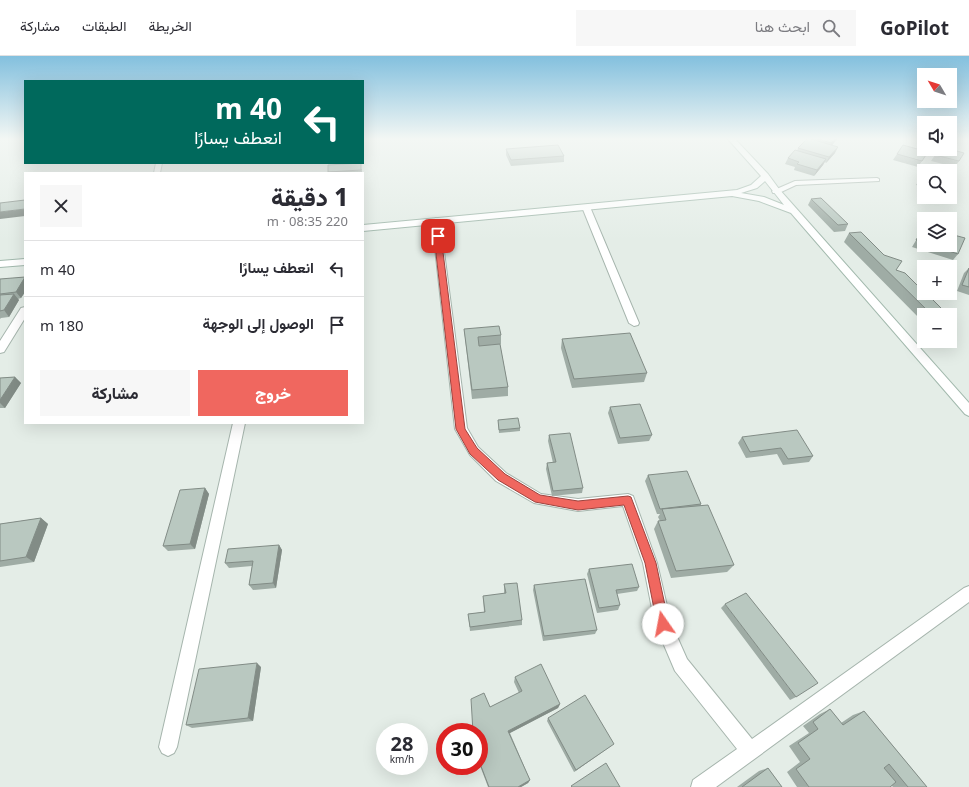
<!DOCTYPE html>
<html lang="ar">
<meta charset="utf-8">
<style>
:root{--surface:#fff;--page:#f7f7f7;--text:#2b2b33;--muted:#7c7c81;--line:#e1e1e2;--accent:#f0675f}
body{margin:0;font-family:"Noto Sans",Vazirmatn,sans-serif;background:var(--page);color:var(--text);direction:rtl;height:100vh;display:flex;flex-direction:column;font-size:15px;white-space:nowrap}
*{box-sizing:border-box;margin:0}
p{font-size:13px;color:var(--muted)}
.icon{flex:none;width:22px;height:22px;fill:none;stroke:currentColor;stroke-width:2;stroke-linecap:round;stroke-linejoin:round}
.map{position:relative;flex:1;overflow:hidden;direction:ltr}
.side{position:absolute;left:24px;top:116px;width:340px;height:252px;display:flex;flex-direction:column;background:var(--surface);border-radius:0px;box-shadow:0 4px 16px #0002;direction:rtl}
.side>*{flex:none}
.guide{position:absolute;left:24px;top:24px;width:340px;height:84px;border-radius:0px;box-shadow:0 4px 16px #0002;direction:rtl;background:#00695c;color:#fff;overflow:hidden}
.needle{width:26px;rotate:309deg}
.fabs{position:absolute;left:917px;top:12px;display:grid;gap:8px}
.fabs a{display:grid;place-items:center;width:40px;height:40px;border-radius:0px;background:var(--surface);box-shadow:0 4px 16px #0002;font-size:20px}
.speed{position:absolute;left:376px;top:667px;display:flex;gap:8px;font-size:20px;font-weight:700;text-align:center}
.speed>*{display:grid;place-content:center;width:52px;height:52px;border-radius:50%;background:var(--surface);box-shadow:0 4px 16px #0002;line-height:1}
.speed small{font-size:10px;font-weight:400}
.speed .limit{border:6px solid #d22;background:#fff;color:#111}
.pin{position:absolute;display:grid;place-items:center;width:34px;height:34px;color:#fff;margin:-17px;border-radius:8px;box-shadow:0 2px 6px #0006}
.me{position:absolute;width:44px;margin:-22px;rotate:348deg;stroke-linejoin:round;filter:drop-shadow(0 0 3px #0008)}
.turn{display:flex;align-items:center;gap:14px;height:84px;padding:0 16px;font-size:18px}
.turn .icon{width:52px;height:52px;stroke-width:2.5}
.turn b{display:block;font-size:28px;line-height:34px}
.round{display:grid;place-items:center;flex:none;width:42px;height:42px;border-radius:0px;background:var(--page)}
.head{display:flex;align-items:center;justify-content:space-between;height:68px;padding:0 16px}
h1{font-size:24px;font-weight:800;line-height:30px}
.cta{display:flex;gap:8px;margin-top:auto;padding:8px 16px}
.cta a{flex:1;height:46px;border-radius:0px;background:var(--accent);color:#fff;font-size:16px;font-weight:800;line-height:46px;text-align:center}
.cta a+a{background:var(--page);color:var(--text)}
ul{padding:0;list-style:none}
li{display:flex;align-items:center;gap:12px;height:56px;padding:0 16px;border-top:1px solid var(--line)}
li div{flex:1}
li b{display:block;font-size:15px}
li em{font-style:normal}
header{display:flex;align-items:center;gap:24px;box-sizing:border-box;height:56px;padding:0 20px;background:var(--surface);border-bottom:1px solid var(--line)}
header strong{font-size:19px}
nav{display:flex;gap:22px;margin-inline-start:auto;font-size:14px}
.search{width:280px;height:36px;background:var(--page);display:flex;align-items:center;gap:10px;box-sizing:border-box;padding:0 14px;border-radius:0px;color:var(--muted);font-size:15px}
.map>svg:first-child{display:block}
</style>
<header>
<strong>GoPilot</strong>
<div class="search"><svg class="icon" aria-label="search" viewBox="0 0 24 24"><circle cx="10" cy="10" r="6"/><path d="M15 15l6 6"/></svg>ابحث هنا</div>
<nav><a>الخريطة</a><a>الطبقات</a><a>مشاركة</a></nav>
</header>
<div class="map">
<svg width="969" height="731" viewBox="0 0 969 731">
<rect width="100%" height="100%" fill="#e4ede7"/>
<g fill="none" stroke-linecap="round" stroke-linejoin="round">
<defs>
<path id="lane" d="M 156,107 L 162,107 L 160,117 L 154,117 Z
M 877,122 L 879,123 L 879,125 L 796,129 L 779,137 L 773,137 L 772,135 L 795,125 Z"/>
<path id="street" d="M 583,149 L 589,149 L 590,151 L 639,267 L 638,269 L 634,270 L 629,267 L 582,151 Z
M 436,162 L 440,165 L 467,372 L 478,391 L 506,417 L 541,438 L 578,443 L 628,438 L 633,440 L 657,507 L 671,567 L 687,603 L 752,683 L 964,532 L 969,530 L 969,546 L 716,731 L 691,731 L 693,724 L 737,693 L 675,615 L 655,568 L 643,507 L 623,450 L 578,455 L 534,447 L 496,425 L 470,399 L 455,373 L 432,165 Z
M 25,251 L 25,262 L 4,296 L 0,297 L 0,285 L 21,252 Z
M 233,367 L 245,367 L 177,691 L 174,697 L 168,700 L 162,697 L 159,691 Z"/>
<path id="secondary" d="M 727,82 L 734,82 L 768,118 L 779,133 L 969,347 L 969,360 L 965,358 L 791,157 L 759,145 L 732,140 L 363,175 L 363,169 L 737,134 L 751,129 L 761,120 ZM 765,125 L 784,149 L 764,141 L 741,137 L 757,132 Z
M 25,203 L 25,209 L 0,211 L 0,205 Z"/>
</defs>
<use href="#lane" stroke="#a6b5ad" stroke-width="2"/>
<use href="#street" stroke="#a6b5ad" stroke-width="2"/>
<use href="#secondary" stroke="#a2b9ad" stroke-width="2"/>
<use href="#lane" fill="#fff" fill-rule="evenodd"/>
<use href="#street" fill="#fff" fill-rule="evenodd"/>
<use href="#secondary" fill="#fff" fill-rule="evenodd"/>
</g>
<path fill="#9faca5" d="M 810,82 L 838,82 L 832,89 L 835,97 L 826,107 L 825,106 L 823,109 L 814,120 L 794,114 L 795,111 L 785,108 L 788,102 L 797,95 L 798,92 Z
M 506,93 L 564,100 L 564,106 L 511,110 L 506,99 Z
M 939,93 L 959,105 L 955,111 L 931,105 Z
M 928,96 L 918,111 L 893,104 L 897,98 Z
M 328,109 L 362,113 L 362,117 L 328,117 Z
M 924,117 L 924,131 L 916,129 Z
M 811,143 L 848,168 L 845,175 L 834,176 L 808,149 Z
M 924,171 L 924,189 L 950,189 L 958,198 L 953,204 L 912,191 Z
M 849,177 L 896,214 L 938,259 L 924,259 L 924,267 L 844,186 Z
M 969,212 L 969,239 L 957,235 L 964,217 Z
M 25,221 L 25,236 L 21,242 L 18,243 L 19,244 L 9,261 L 1,262 L 0,263 L 0,224 Z
M 464,273 L 501,279 L 501,288 L 500,288 L 508,331 L 508,340 L 472,343 L 465,282 Z
M 562,283 L 647,317 L 644,326 L 572,332 L 561,292 Z
M 15,321 L 21,327 L 5,352 L 0,352 L 0,322 Z
M 610,351 L 652,379 L 649,385 L 618,388 L 608,357 Z
M 498,364 L 520,372 L 520,375 L 499,377 Z
M 549,379 L 583,432 L 582,437 L 552,440 L 546,413 L 547,407 L 553,407 L 548,385 Z
M 742,381 L 813,400 L 809,406 L 783,409 L 777,398 L 746,402 L 738,387 Z
M 648,419 L 701,448 L 701,449 L 734,509 L 727,516 L 671,522 L 654,473 L 658,465 L 660,465 L 658,461 L 660,458 L 657,458 L 645,425 Z
M 205,432 L 209,438 L 195,493 L 168,495 L 163,490 Z
M 41,462 L 48,468 L 34,506 L 0,511 L 0,468 Z
M 279,489 L 282,494 L 276,532 L 253,534 L 249,529 L 252,510 L 229,512 L 225,507 Z
M 589,513 L 639,531 L 637,535 L 617,538 L 620,549 L 618,554 L 597,557 L 587,518 Z
M 504,528 L 522,564 L 522,569 L 470,575 L 468,558 L 484,556 L 483,540 L 504,538 Z
M 534,529 L 597,574 L 595,578 L 543,585 L 533,534 Z
M 725,548 L 796,641 L 790,644 L 721,552 Z
M 261,611 L 253,665 L 192,672 L 186,669 Z
M 515,621 L 560,648 L 558,652 L 510,677 L 530,724 L 528,727 L 521,731 L 488,731 L 479,707 L 479,676 L 490,651 L 519,637 L 514,626 Z
M 830,653 L 841,667 L 853,659 L 864,655 L 927,731 L 893,731 L 892,730 L 890,731 L 797,731 L 787,716 L 800,706 L 789,690 L 809,677 L 803,670 L 820,658 Z
M 548,662 L 611,690 L 574,716 L 547,665 Z
M 768,712 L 782,731 L 737,731 L 759,715 Z"/>
<path fill="#828c86" d="M 836,82 L 838,82 L 829,93 L 831,87 Z
M 838,91 L 835,97 L 826,107 L 829,101 Z
M 826,103 L 823,109 L 814,120 L 817,114 Z
M 25,153 L 25,160 L 0,163 L 0,156 Z
M 25,221 L 25,236 L 21,242 L 16,236 Z
M 14,238 L 19,244 L 9,261 L 4,254 Z
M 15,321 L 21,327 L 5,352 L 0,347 L 0,344 Z
M 205,432 L 209,438 L 195,493 L 190,488 Z
M 41,462 L 48,468 L 34,506 L 26,501 Z
M 279,489 L 282,494 L 276,532 L 273,527 Z
M 257,607 L 261,611 L 253,665 L 248,662 Z
M 560,648 L 558,652 L 508,678 L 508,675 Z
M 614,688 L 611,690 L 574,716 L 576,714 Z
M 530,724 L 528,727 L 521,731 L 518,731 Z"/>
<path fill="#b9c8c0" stroke="#828c86" d="M 808,82 L 838,91 L 829,101 L 798,92 Z
M 814,82 L 836,82 L 831,87 Z
M 558,89 L 564,100 L 511,104 L 506,93 Z
M 903,89 L 928,96 L 922,105 L 897,98 Z
M 939,93 L 950,93 L 964,97 L 959,105 L 935,99 Z
M 795,94 L 826,103 L 817,114 L 797,108 L 799,106 L 788,102 Z
M 361,107 L 361,114 L 328,116 L 328,109 Z
M 928,111 L 942,115 L 926,115 Z
M 924,117 L 924,124 L 920,123 Z
M 950,117 L 954,118 L 950,127 Z
M 821,142 L 848,168 L 838,169 L 811,143 Z
M 25,144 L 25,153 L 0,156 L 0,147 Z
M 924,171 L 924,187 L 916,184 Z
M 861,176 L 884,199 L 902,205 L 896,214 L 905,217 L 924,236 L 924,237 L 926,237 L 943,254 L 937,259 L 932,259 L 849,177 Z
M 950,178 L 965,182 L 958,198 L 930,189 L 950,189 Z
M 969,212 L 969,231 L 962,229 Z
M 25,221 L 16,236 L 0,238 L 0,223 Z
M 14,238 L 4,254 L 0,255 L 0,239 Z
M 499,270 L 501,279 L 478,281 L 479,290 L 500,288 L 508,331 L 472,334 L 464,273 Z
M 630,277 L 647,317 L 574,323 L 562,283 Z
M 15,321 L 0,344 L 0,322 Z
M 640,348 L 652,379 L 620,382 L 610,351 Z
M 518,362 L 520,372 L 499,374 L 498,364 Z
M 797,374 L 813,400 L 788,403 L 781,392 L 750,396 L 742,381 Z
M 570,377 L 583,432 L 553,435 L 547,407 L 556,406 L 549,379 Z
M 687,415 L 701,448 L 660,453 L 648,419 Z
M 205,432 L 190,488 L 163,490 L 180,434 Z
M 708,449 L 734,509 L 676,515 L 658,465 L 666,464 L 662,453 Z
M 41,462 L 26,501 L 0,505 L 0,468 Z
M 279,489 L 273,527 L 249,529 L 253,505 L 225,507 L 228,493 Z
M 632,508 L 639,531 L 616,534 L 620,549 L 599,552 L 589,513 Z
M 585,523 L 597,574 L 544,580 L 534,529 Z
M 517,527 L 522,564 L 470,571 L 468,558 L 485,556 L 483,540 L 506,537 L 504,528 Z
M 746,537 L 818,627 L 796,641 L 725,548 Z
M 257,607 L 248,662 L 186,669 L 199,613 Z
M 541,608 L 560,648 L 508,675 L 530,724 L 518,731 L 489,731 L 479,705 L 479,676 L 473,676 L 471,643 L 484,637 L 490,651 L 522,635 L 515,621 Z
M 585,639 L 614,688 L 576,714 L 548,662 Z
M 830,653 L 843,669 L 864,655 L 927,731 L 908,731 L 889,708 L 884,712 L 896,726 L 890,731 L 809,731 L 796,713 L 810,703 L 798,687 L 818,673 L 813,666 Z
M 606,707 L 620,731 L 572,731 L 571,730 Z
M 768,712 L 782,731 L 742,731 Z"/>
<linearGradient id="sky" x2="0" y2="1"><stop stop-color="#83c0de"/><stop offset="0.45" stop-color="#f3f7f4"/><stop offset="1" stop-color="#f3f7f4" stop-opacity="0"/></linearGradient>
<rect width="969" height="184" fill="url(#sky)"/>
<path fill="#f0675f" stroke="#9c433e" d="M 438,178 L 441,180 L 465,373 L 477,392 L 505,418 L 540,439 L 578,445 L 628,440 L 631,441 L 656,507 L 669,568 L 667,572 L 663,574 L 659,572 L 657,568 L 645,507 L 624,449 L 578,454 L 535,446 L 498,424 L 470,398 L 456,373 L 434,180 Z"/>
</svg>
<div class="fabs">
<a><svg class="needle" viewBox="-14 -14 28 28"><path d="M0-13l5 13h-10z" fill="#e53935"/><path d="M0 13l5-13h-10z" fill="#7c7c81"/></svg></a>
<a><svg class="icon" aria-label="sound" viewBox="0 0 24 24"><path d="M4 9h4l5-4v14l-5-4H4zM17 9q2 3 0 6"/></svg></a>
<a><svg class="icon" aria-label="search" viewBox="0 0 24 24"><circle cx="10" cy="10" r="6"/><path d="M15 15l6 6"/></svg></a>
<a><svg class="icon" aria-label="layers" viewBox="0 0 24 24"><path d="M12 4l9 5-9 5-9-5zM3 14l9 5 9-5"/></svg></a>
<a>+</a>
<a>−</a>
</div>
<div class="speed"><div>28<small>km/h</small></div><div class="limit">30</div></div>
<div class="pin" style="left:438px;top:180px;background:#d93025"><svg class="icon" aria-label="arrive" viewBox="0 0 24 24"><path d="M6 21V4h12l-3 4 3 4H6"/></svg></div>
<svg class="me" style="left:663px;top:568px" viewBox="-20 -20 40 40"><circle r="19" fill="#fff"/><path d="M0-13L10 11 0 6-10 11z" fill="#f0675f"/></svg>
<div class="guide">
<div class="turn"><svg class="icon" aria-label="left" viewBox="0 0 24 24"><path d="M17 20v-9H6M10 6l-5 5 5 5"/></svg><div><b>40 m</b>انعطف يسارًا</div></div>
</div>
<section class="side">
<div class="head"><div><h1>1 دقيقة</h1><p>220 m · 08:35</p></div><a class="round"><svg class="icon" aria-label="close" viewBox="0 0 24 24"><path d="M6 6l12 12M18 6L6 18"/></svg></a></div>
<ul>
<li><svg class="icon" aria-label="left" viewBox="0 0 24 24"><path d="M17 20v-9H6M10 6l-5 5 5 5"/></svg><div><b>انعطف يسارًا</b></div><em>40 m</em></li>
<li><svg class="icon" aria-label="arrive" viewBox="0 0 24 24"><path d="M6 21V4h12l-3 4 3 4H6"/></svg><div><b>الوصول إلى الوجهة</b></div><em>180 m</em></li>
</ul>
<div class="cta"><a>خروج</a><a>مشاركة</a></div>
</section>
</div>
